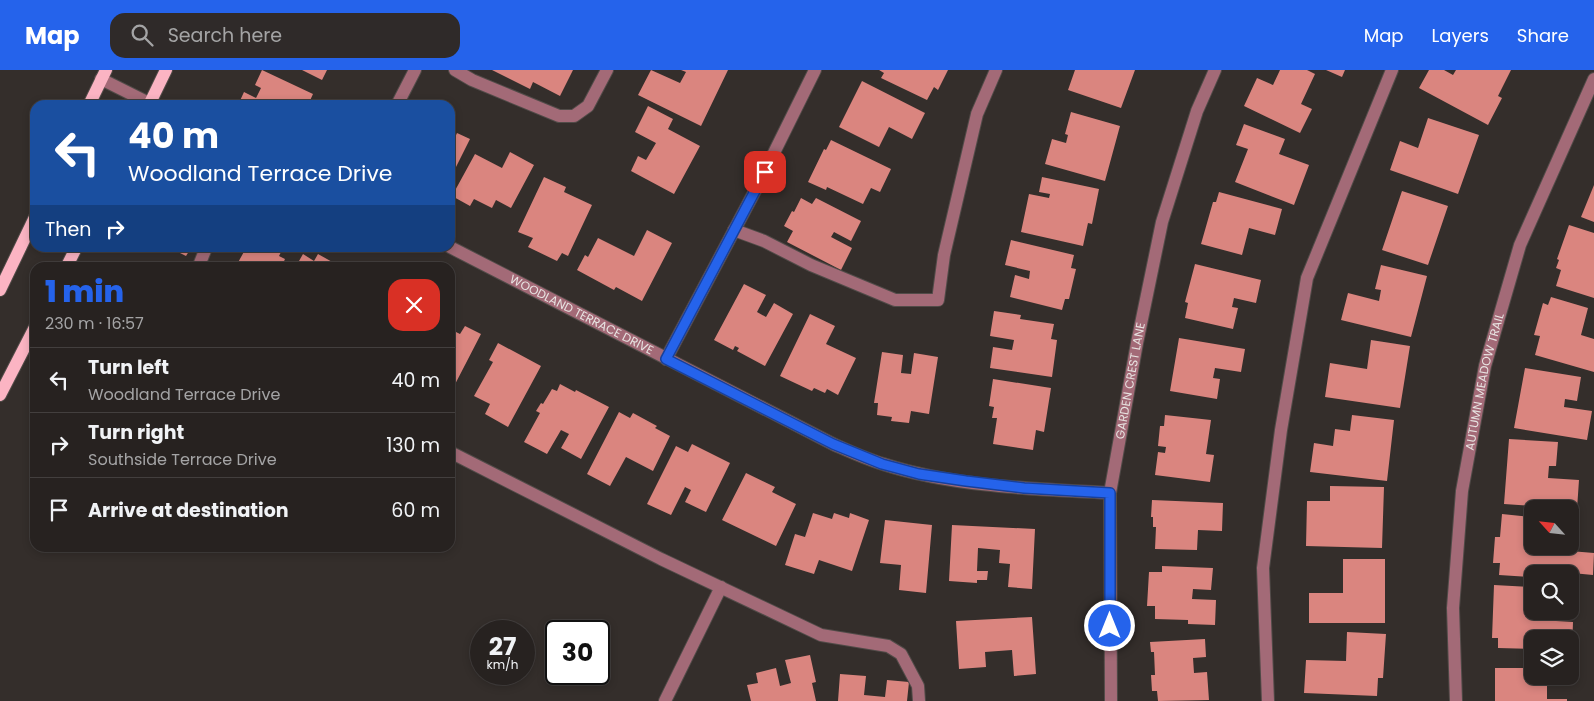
<!DOCTYPE html>
<meta charset="utf-8">
<style>
:root{--surface:#272220;--page:#2f2a29;--text:#f1f3f6;--muted:#a4a4a5;--line:#433f3e;--accent:#2563eb}
body{margin:0;font-family:Poppins,sans-serif;background:var(--page);color:var(--text);height:100vh;display:flex;flex-direction:column;font-size:19px;white-space:nowrap}
*{box-sizing:border-box;margin:0}
p{font-size:16px;color:var(--muted)}
.icon{flex:none;width:28px;height:28px;fill:none;stroke:currentColor;stroke-width:2;stroke-linecap:round;stroke-linejoin:round}
.map{position:relative;flex:1;overflow:hidden}
.sheet{position:absolute;left:30px;top:192px;width:425px;height:290px;display:flex;flex-direction:column;background:var(--surface);border-radius:15px;box-shadow:0 2px 8px #0003,0 0 0 1px var(--line)}
.sheet>*{flex:none}
.top-card{position:absolute;left:30px;top:30px;width:425px;height:152px;border-radius:15px;box-shadow:0 2px 8px #0003,0 0 0 1px var(--line);background:#1a4fa0;color:#fff;overflow:hidden}
.needle{width:32px;rotate:297deg}
.buttons{position:absolute;left:1524px;top:430px;display:grid;gap:10px}
.buttons a{display:grid;place-items:center;width:55px;height:55px;border-radius:10px;background:var(--surface);box-shadow:0 2px 8px #0003,0 0 0 1px var(--line);font-size:25px}
.speed{position:absolute;left:470px;top:550px;display:flex;gap:10px;font-size:25px;font-weight:700;text-align:center}
.speed>*{display:grid;place-content:center;width:65px;height:65px;border-radius:50%;background:var(--surface);box-shadow:0 2px 8px #0003,0 0 0 1px var(--line);line-height:1}
.speed small{font-size:12px;font-weight:400}
.speed .limit{border:2px solid #111;border-radius:8px;background:#fff;color:#111}
.pin{position:absolute;display:grid;place-items:center;width:42px;height:42px;color:#fff;margin:-21px;border-radius:10px;box-shadow:0 2px 8px #0006}
.me{position:absolute;width:55px;margin:-28px;rotate:0deg;stroke-linejoin:round;filter:drop-shadow(0 0 4px #0008)}
.turn{display:flex;align-items:center;gap:18px;height:105px;padding:0 15px;font-size:22px}
.turn .icon{width:65px;height:65px;stroke-width:2.5}
.turn b{display:block;font-size:35px;line-height:42px}
.then{display:flex;align-items:center;height:48px;padding:0 15px;background:#0003;gap:10px;font-size:19px}
.round{display:grid;place-items:center;flex:none;width:52px;height:52px;border-radius:15px;background:var(--page)}
.head{display:flex;align-items:center;justify-content:space-between;height:85px;padding:0 15px}
h1{font-size:30px;font-weight:800;line-height:38px;color:var(--accent)}
ul{padding:0;list-style:none}
li{display:flex;align-items:center;gap:15px;height:65px;padding:0 15px;border-top:1px solid var(--line)}
li div{flex:1}
li b{display:block;font-size:19px}
li em{font-style:normal}
header{display:flex;align-items:center;gap:30px;box-sizing:border-box;height:70px;padding:0 25px;background:var(--accent);color:#fff}
header strong{font-size:24px}
nav{display:flex;gap:28px;margin-inline-start:auto;font-size:18px}
.search{width:350px;height:45px;background:var(--page);display:flex;align-items:center;gap:12px;box-sizing:border-box;padding:0 18px;border-radius:15px;color:var(--muted);font-size:19px}
.map>svg:first-child{display:block}
</style>
<header>
<strong>Map</strong>
<div class="search"><svg class="icon" aria-label="search" viewBox="0 0 24 24"><circle cx="10" cy="10" r="6"/><path d="M15 15l6 6"/></svg>Search here</div>
<nav><a>Map</a><a>Layers</a><a>Share</a></nav>
</header>
<div class="map">
<svg width="1594" height="631" viewBox="0 0 1594 631">
<rect width="100%" height="100%" fill="#342e2b"/>
<path fill="#da857f" d="M 262,0 L 313,24 L 308,35 L 238,35 L 244,22 L 256,28 L 261,18 L 255,15 Z
M 302,0 L 327,0 L 322,10 Z
M 492,0 L 573,0 L 560,26 L 533,12 L 530,19 Z
M 651,0 L 680,13 L 686,2 L 681,0 L 728,0 L 701,56 L 638,25 Z
M 879,0 L 948,0 L 938,20 L 934,17 L 927,30 L 881,8 L 884,3 Z
M 1075,0 L 1135,0 L 1121,38 L 1068,20 Z
M 1280,0 L 1307,0 L 1315,4 L 1301,34 L 1312,39 L 1300,63 L 1244,36 L 1257,8 L 1273,15 Z
M 1326,0 L 1345,0 L 1342,7 Z
M 1429,0 L 1444,0 L 1453,5 L 1456,0 L 1511,0 L 1498,26 L 1502,28 L 1488,55 L 1419,18 Z
M 862,11 L 925,43 L 912,69 L 889,57 L 879,77 L 839,57 Z
M 648,36 L 673,49 L 668,59 L 700,76 L 674,124 L 631,101 L 638,86 L 646,90 L 656,73 L 635,62 Z
M 1071,42 L 1120,56 L 1105,111 L 1045,94 L 1052,69 L 1066,73 L 1068,65 L 1065,64 Z
M 1428,48 L 1479,65 L 1458,124 L 1390,100 L 1400,71 L 1418,78 Z
M 1244,54 L 1285,69 L 1279,84 L 1309,95 L 1294,135 L 1235,112 L 1248,79 L 1236,75 Z
M 457,63 L 470,69 L 450,109 L 450,73 L 452,74 Z
M 831,70 L 891,99 L 880,122 L 871,118 L 863,134 L 827,117 L 826,120 L 808,112 L 824,79 L 826,80 Z
M 510,82 L 534,95 L 511,138 L 496,130 L 492,138 L 474,129 L 470,136 L 452,126 L 475,84 L 502,98 Z
M 544,107 L 566,117 L 564,122 L 592,135 L 568,186 L 562,183 L 557,191 L 528,177 L 533,168 L 518,162 Z
M 1042,107 L 1099,119 L 1092,154 L 1088,153 L 1083,176 L 1021,162 L 1029,124 L 1049,128 L 1050,124 L 1039,122 Z
M 1594,115 L 1594,152 L 1581,147 Z
M 1402,121 L 1448,136 L 1428,195 L 1382,180 Z
M 1219,122 L 1282,139 L 1275,165 L 1249,158 L 1242,185 L 1201,174 L 1213,132 L 1216,132 Z
M 801,128 L 812,134 L 816,128 L 861,151 L 851,171 L 834,162 L 831,167 L 852,178 L 841,200 L 787,172 L 793,161 L 784,156 L 792,141 L 794,142 Z
M 1569,155 L 1594,163 L 1594,228 L 1556,216 L 1561,200 L 1556,198 L 1559,190 L 1557,189 Z
M 647,160 L 672,173 L 642,231 L 616,217 L 614,220 L 577,200 L 585,185 L 588,187 L 598,168 L 634,186 Z
M 1011,170 L 1074,185 L 1071,198 L 1076,199 L 1069,229 L 1065,229 L 1062,240 L 1010,227 L 1015,205 L 1029,209 L 1030,201 L 1005,195 Z
M 170,178 L 191,178 L 186,186 Z
M 246,178 L 283,178 L 279,186 L 285,189 L 281,198 L 235,198 Z
M 303,184 L 314,191 L 318,184 L 343,198 L 295,198 Z
M 1195,194 L 1261,210 L 1256,233 L 1234,228 L 1232,237 L 1238,238 L 1233,259 L 1185,248 L 1188,233 L 1185,232 Z
M 1381,195 L 1427,206 L 1411,267 L 1341,250 L 1348,223 L 1379,231 L 1381,220 L 1375,219 Z
M 744,214 L 766,225 L 757,242 L 766,247 L 774,233 L 793,244 L 765,296 L 737,281 L 739,278 L 735,276 L 733,280 L 714,270 Z
M 1551,227 L 1588,238 L 1581,265 L 1594,269 L 1594,302 L 1535,285 L 1540,266 L 1534,265 L 1543,233 L 1548,235 Z
M 994,241 L 1021,245 L 1020,249 L 1054,254 L 1051,269 L 1057,270 L 1052,307 L 990,298 L 993,277 L 1012,280 L 1014,270 L 990,266 Z
M 810,244 L 835,256 L 826,274 L 856,288 L 838,325 L 827,319 L 825,323 L 814,318 L 812,321 L 780,306 Z
M 465,256 L 481,264 L 450,324 L 450,259 L 460,264 Z
M 1179,268 L 1245,279 L 1241,302 L 1215,298 L 1213,308 L 1220,309 L 1217,329 L 1170,321 Z
M 1371,270 L 1410,276 L 1400,338 L 1325,327 L 1330,293 L 1367,299 Z
M 498,273 L 541,296 L 508,357 L 485,344 L 490,334 L 474,326 L 493,292 L 489,290 Z
M 882,282 L 903,285 L 901,303 L 911,304 L 914,283 L 938,287 L 929,344 L 911,341 L 909,353 L 891,351 L 892,347 L 877,345 L 878,333 L 874,333 Z
M 1525,298 L 1581,307 L 1577,331 L 1565,329 L 1564,337 L 1592,341 L 1587,370 L 1514,358 Z
M 993,309 L 1051,318 L 1044,362 L 1036,360 L 1033,380 L 993,374 L 997,348 L 992,348 L 994,337 L 989,336 Z
M 560,314 L 575,322 L 576,320 L 609,337 L 581,389 L 561,378 L 569,364 L 561,360 L 547,384 L 524,372 L 540,343 L 536,341 L 541,333 L 543,334 L 552,319 L 557,321 Z
M 619,342 L 630,348 L 633,343 L 657,356 L 655,358 L 670,366 L 653,401 L 626,387 L 610,416 L 587,404 Z
M 1165,345 L 1211,350 L 1206,384 L 1214,385 L 1210,412 L 1155,405 L 1158,382 L 1165,383 L 1166,377 L 1158,376 L 1160,356 L 1164,356 Z
M 1352,345 L 1394,350 L 1387,411 L 1310,402 L 1314,373 L 1333,376 L 1335,359 L 1350,361 Z
M 1509,369 L 1558,372 L 1556,396 L 1549,396 L 1548,408 L 1579,410 L 1577,439 L 1504,434 Z
M 692,374 L 730,393 L 706,442 L 685,432 L 691,420 L 685,417 L 671,445 L 647,434 L 676,376 L 688,382 Z
M 746,403 L 775,417 L 772,422 L 796,434 L 776,476 L 722,450 Z
M 1330,416 L 1384,417 L 1382,478 L 1306,476 L 1307,431 L 1330,431 Z
M 1152,430 L 1223,433 L 1222,461 L 1198,460 L 1197,480 L 1155,479 L 1156,457 L 1153,457 L 1153,447 L 1151,447 Z
M 813,443 L 832,449 L 834,443 L 849,448 L 850,443 L 869,450 L 852,501 L 819,490 L 814,504 L 785,495 L 795,464 L 805,467 Z
M 1502,444 L 1532,447 L 1532,476 L 1558,476 L 1558,480 L 1594,483 L 1593,505 L 1572,503 L 1571,511 L 1570,504 L 1532,504 L 1532,507 L 1499,505 L 1500,493 L 1493,493 L 1495,467 L 1500,467 Z
M 885,450 L 932,455 L 926,523 L 899,520 L 901,495 L 880,493 Z
M 952,455 L 1035,459 L 1032,519 L 1008,517 L 1010,494 L 999,493 L 1000,480 L 978,478 L 977,501 L 988,501 L 987,510 L 977,510 L 977,513 L 949,511 Z
M 1343,489 L 1385,489 L 1385,553 L 1309,553 L 1309,523 L 1343,523 Z
M 1162,496 L 1213,498 L 1211,520 L 1193,519 L 1192,529 L 1216,530 L 1215,555 L 1188,554 L 1188,550 L 1155,549 L 1155,536 L 1147,536 L 1149,502 L 1162,502 Z
M 1494,515 L 1532,517 L 1532,541 L 1539,541 L 1539,550 L 1573,552 L 1572,579 L 1570,579 L 1570,569 L 1532,569 L 1532,579 L 1498,578 L 1498,568 L 1492,568 Z
M 1032,547 L 1036,604 L 1014,606 L 1012,580 L 985,582 L 986,597 L 959,599 L 956,551 Z
M 1347,562 L 1386,564 L 1383,608 L 1378,608 L 1377,626 L 1304,623 L 1306,590 L 1346,591 Z
M 1205,569 L 1206,587 L 1193,588 L 1194,603 L 1207,602 L 1209,630 L 1158,631 L 1157,621 L 1152,621 L 1151,605 L 1155,605 L 1154,582 L 1151,582 L 1150,572 Z
M 810,585 L 816,612 L 812,613 L 816,631 L 751,631 L 747,615 L 758,613 L 756,603 L 776,598 L 780,616 L 791,613 L 785,590 Z
M 1495,598 L 1532,598 L 1532,606 L 1547,606 L 1547,629 L 1567,629 L 1567,631 L 1495,631 Z
M 840,604 L 866,606 L 864,625 L 885,627 L 887,610 L 909,612 L 907,631 L 838,631 Z"/>
<g fill="none" stroke-linecap="round" stroke-linejoin="round">
<defs>
<g id="minor">
<path d="M 455,0 L 472,10 L 559,46 L 574,46 L 588,36 L 607,0"/>
<path d="M 101,9 L 153,35"/>
<path d="M 397,35 L 415,0"/>
<path d="M 734,160 L 764,171 L 811,195 L 895,230 L 938,230 L 944,185 L 977,44 L 996,0"/>
<path id="s1" d="M 450,177 L 833,374 C 849,381 866,389 883,394 C 954,417 1036,419 1110,423"/>
<path d="M 198,198 L 206,178"/>
<path d="M 666,289 L 756,119 L 815,0"/>
<path d="M 450,382 L 661,489 L 821,565 L 888,576 L 901,584 L 918,616 L 919,631"/>
<path d="M 665,631 L 721,517"/>
<path id="s2" d="M 1111,631 L 1110,423 L 1137,273 L 1162,152 L 1197,41 L 1215,0"/>
<path d="M 1268,631 L 1263,498 L 1281,360 L 1307,208 L 1392,0"/>
<path id="s3" d="M 1456,631 L 1453,538 L 1462,421 L 1485,296 L 1520,175 L 1594,9"/>
</g>
<path id="major" d="M 89,35 L 106,0
M 149,35 L 166,0
M 66,198 L 76,178
M 0,220 L 35,147
M 0,325 L 35,257"/>
</defs>
<use href="#minor" stroke="#514b48" stroke-width="14"/>
<use href="#major" stroke="#514b48" stroke-width="14"/>
<use href="#minor" stroke="#a36a77" stroke-width="12"/>
<use href="#major" stroke="#fbb4c3" stroke-width="12"/>
</g>
<g fill="none" stroke-linecap="round" stroke-linejoin="round">
<defs>
<path id="route" d="M 765,102 L 666,289 L 833,374 L 882,394 L 919,404 L 966,411 L 1024,418 L 1110,423 L 1110,556"/>
</defs>
<use href="#route" stroke="#184099" stroke-width="12"/>
<use href="#route" stroke="#2563eb" stroke-width="9"/>
</g>
<g text-anchor="middle" stroke-width="5" stroke-linejoin="round" paint-order="stroke">
<g font-size="12" fill="#e8e4e2" stroke="#2a2522">
<text dy="4" stroke="none"><textPath href="#s1" startOffset="148">WOODLAND TERRACE DRIVE</textPath></text>
<text dy="4" stroke="none"><textPath href="#s2" startOffset="322">GARDEN CREST LANE</textPath></text>
<text dy="4" stroke="none"><textPath href="#s3" startOffset="322">AUTUMN MEADOW TRAIL</textPath></text>
</g>
</g>
</svg>
<div class="buttons">
<a><svg class="needle" viewBox="-14 -14 28 28"><path d="M0-13l5 13h-10z" fill="#e53935"/><path d="M0 13l5-13h-10z" fill="#a4a4a5"/></svg></a>
<a><svg class="icon" aria-label="search" viewBox="0 0 24 24"><circle cx="10" cy="10" r="6"/><path d="M15 15l6 6"/></svg></a>
<a><svg class="icon" aria-label="layers" viewBox="0 0 24 24"><path d="M12 4l9 5-9 5-9-5zM3 14l9 5 9-5"/></svg></a>
</div>
<div class="speed"><div>27<small>km/h</small></div><div class="limit">30</div></div>
<div class="pin" style="left:765px;top:102px;background:#d93025"><svg class="icon" aria-label="arrive" viewBox="0 0 24 24"><path d="M6 21V4h12l-3 4 3 4H6"/></svg></div>
<svg class="me" style="left:1110px;top:556px" viewBox="-20 -20 40 40"><circle r="17" fill="#2563eb" stroke="#fff" stroke-width="3"/><path d="M0-11L8 9 0 5-8 9z" fill="#fff"/></svg>
<div class="top-card">
<div class="turn"><svg class="icon" aria-label="left" viewBox="0 0 24 24"><path d="M17 20v-9H6M10 6l-5 5 5 5"/></svg><div><b>40 m</b>Woodland Terrace Drive</div></div>
<div class="then">Then<svg class="icon" aria-label="right" viewBox="0 0 24 24"><path d="M7 20v-9h11M14 6l5 5-5 5"/></svg></div>
</div>
<section class="sheet">
<div class="head"><div><h1>1 min</h1><p>230 m · 16:57</p></div><a class="round" style="background:#d93025;color:#fff"><svg class="icon" aria-label="close" viewBox="0 0 24 24"><path d="M6 6l12 12M18 6L6 18"/></svg></a></div>
<ul>
<li><svg class="icon" aria-label="left" viewBox="0 0 24 24"><path d="M17 20v-9H6M10 6l-5 5 5 5"/></svg><div><b>Turn left</b><p>Woodland Terrace Drive</p></div><em>40 m</em></li>
<li><svg class="icon" aria-label="right" viewBox="0 0 24 24"><path d="M7 20v-9h11M14 6l5 5-5 5"/></svg><div><b>Turn right</b><p>Southside Terrace Drive</p></div><em>130 m</em></li>
<li><svg class="icon" aria-label="arrive" viewBox="0 0 24 24"><path d="M6 21V4h12l-3 4 3 4H6"/></svg><div><b>Arrive at destination</b></div><em>60 m</em></li>
</ul>
</section>
</div>
